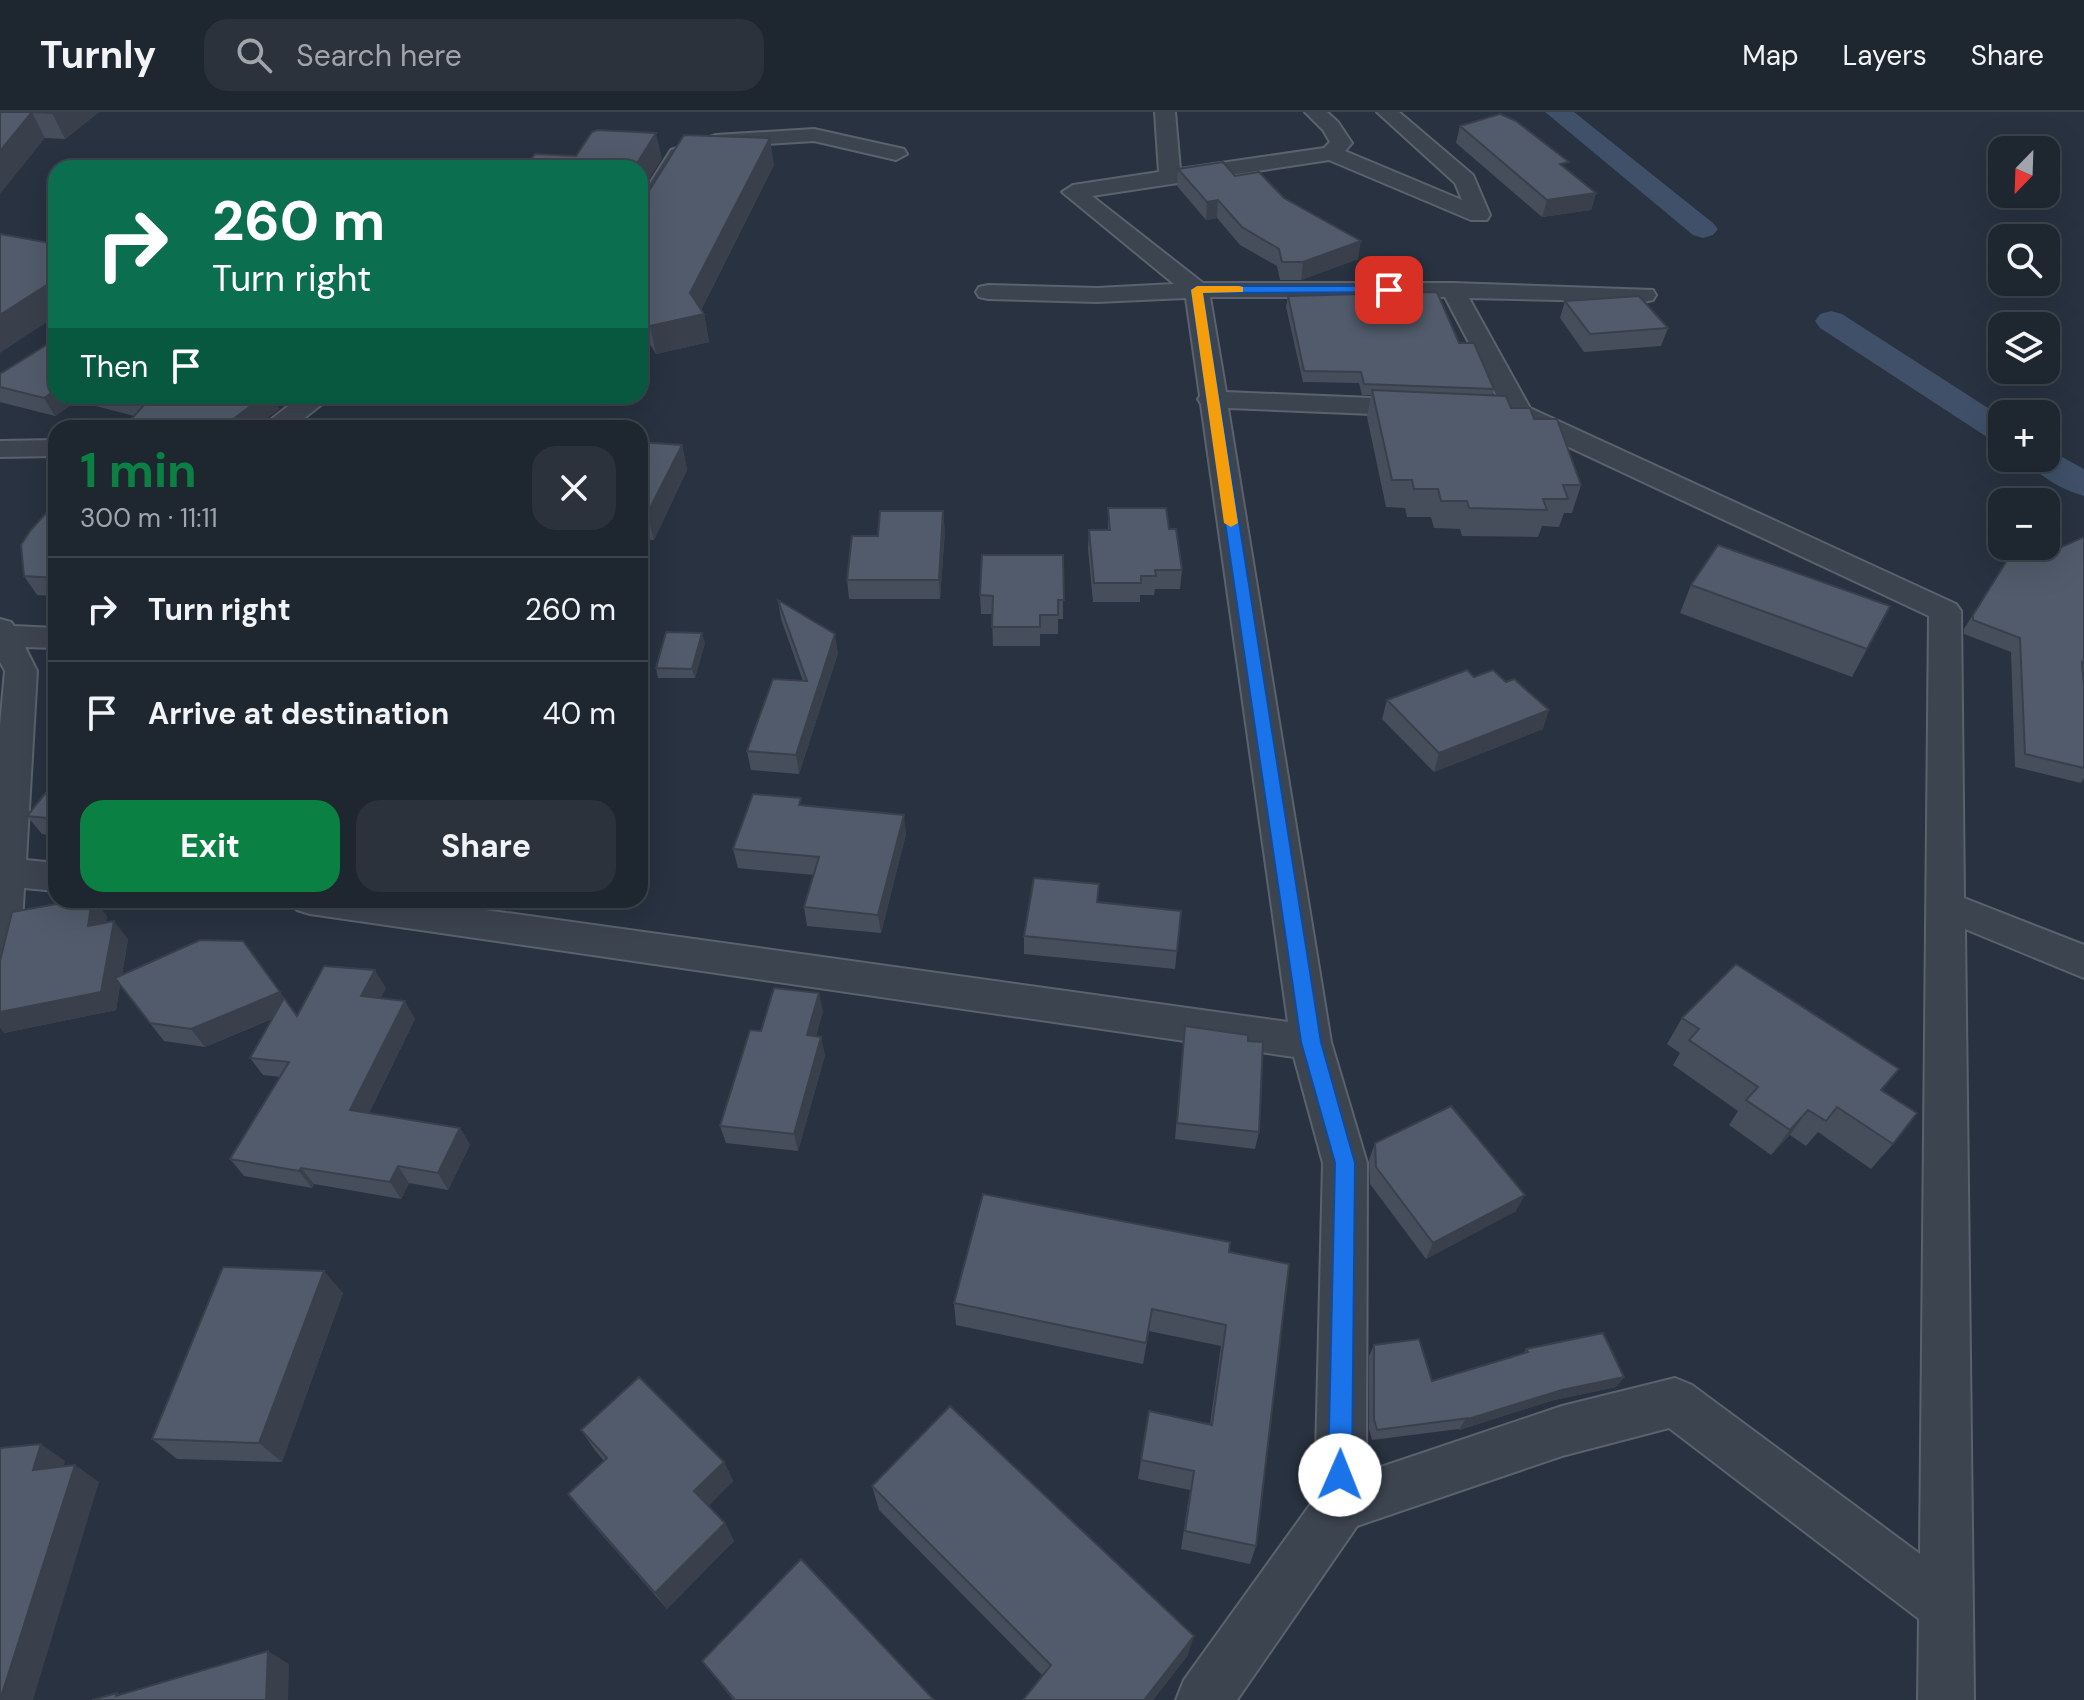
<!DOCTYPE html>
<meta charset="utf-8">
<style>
:root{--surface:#1e2630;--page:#2b323c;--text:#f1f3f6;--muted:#a1a5ab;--line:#3c434c;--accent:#0b8043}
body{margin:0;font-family:"DM Sans",sans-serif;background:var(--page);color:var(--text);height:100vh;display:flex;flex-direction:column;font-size:30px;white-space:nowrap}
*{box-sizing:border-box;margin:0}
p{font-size:26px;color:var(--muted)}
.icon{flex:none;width:44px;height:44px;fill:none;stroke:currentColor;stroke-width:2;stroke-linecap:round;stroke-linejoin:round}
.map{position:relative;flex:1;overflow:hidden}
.drawer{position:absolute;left:48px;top:308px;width:600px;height:488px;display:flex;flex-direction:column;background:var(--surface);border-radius:24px;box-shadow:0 8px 32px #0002,0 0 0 2px var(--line)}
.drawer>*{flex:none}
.hud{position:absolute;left:48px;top:48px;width:600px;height:244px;border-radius:24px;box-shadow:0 8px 32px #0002,0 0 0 2px var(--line);background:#0b6e4f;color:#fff;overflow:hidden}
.needle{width:52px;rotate:203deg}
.controls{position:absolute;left:1988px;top:24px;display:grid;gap:16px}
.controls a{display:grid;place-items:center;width:72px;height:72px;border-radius:16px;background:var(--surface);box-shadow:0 8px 32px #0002,0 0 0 2px var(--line);font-size:40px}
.pin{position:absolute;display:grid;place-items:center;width:68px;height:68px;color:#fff;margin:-34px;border-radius:16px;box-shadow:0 4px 12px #0006}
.me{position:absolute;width:88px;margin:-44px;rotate:1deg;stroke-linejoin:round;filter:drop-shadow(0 0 6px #0008)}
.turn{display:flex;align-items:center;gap:28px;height:168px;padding:0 32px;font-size:36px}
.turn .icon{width:104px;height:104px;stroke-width:2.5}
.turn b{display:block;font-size:56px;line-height:68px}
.then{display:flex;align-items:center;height:76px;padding:0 32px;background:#0003;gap:16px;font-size:30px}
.round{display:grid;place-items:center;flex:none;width:84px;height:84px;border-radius:24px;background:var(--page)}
.headline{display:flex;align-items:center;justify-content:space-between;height:136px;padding:0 32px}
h1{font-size:48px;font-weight:700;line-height:60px;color:var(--accent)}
.action{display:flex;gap:16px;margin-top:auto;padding:16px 32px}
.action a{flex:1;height:92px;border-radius:24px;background:var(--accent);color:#fff;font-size:32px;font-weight:700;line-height:92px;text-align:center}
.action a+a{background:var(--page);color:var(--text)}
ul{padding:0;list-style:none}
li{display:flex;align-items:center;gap:24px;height:104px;padding:0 32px;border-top:2px solid var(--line)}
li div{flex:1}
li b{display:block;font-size:30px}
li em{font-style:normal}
header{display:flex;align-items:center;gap:48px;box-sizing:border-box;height:112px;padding:0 40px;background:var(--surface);border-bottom:2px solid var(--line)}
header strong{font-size:38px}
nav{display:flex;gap:44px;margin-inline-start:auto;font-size:28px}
.search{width:560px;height:72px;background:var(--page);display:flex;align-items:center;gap:20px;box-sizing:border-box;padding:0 28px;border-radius:24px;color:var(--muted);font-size:30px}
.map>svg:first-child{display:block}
</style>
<header>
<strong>Turnly</strong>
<div class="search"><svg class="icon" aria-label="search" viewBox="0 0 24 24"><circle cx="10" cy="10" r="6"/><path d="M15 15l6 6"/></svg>Search here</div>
<nav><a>Map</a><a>Layers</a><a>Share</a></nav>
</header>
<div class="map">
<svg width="2084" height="1588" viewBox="0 0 2084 1588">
<rect width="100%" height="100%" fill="#283240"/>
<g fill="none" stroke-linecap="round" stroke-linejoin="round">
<path fill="#3f5068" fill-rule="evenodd" d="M 1545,0 L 1574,0 L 1713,111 L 1718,117 L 1713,123 L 1703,126 L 1693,123 Z
M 1831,199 L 1842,202 L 2002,305 L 2002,330 L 1990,327 L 1820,216 L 1815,209 L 1820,202 Z
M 2046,336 L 2084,357 L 2084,384 C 2064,379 2036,363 2024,346 L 2046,346 Z"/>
<defs>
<path id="minor" d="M 1155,0 L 1175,0 L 1180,57 L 1324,36 L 1330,30 L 1323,18 L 1305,0 L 1327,0 L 1338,10 L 1352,31 L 1345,39 L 1462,88 L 1455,71 L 1377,0 L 1399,0 L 1473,63 L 1490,103 L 1487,108 L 1471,108 L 1329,48 L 1092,84 L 1203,171 L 1453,171 L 1653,178 L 1656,183 L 1653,188 L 1644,190 L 1469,186 L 1530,296 L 1956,492 L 1961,499 L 1964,786 L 2084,833 L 2084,866 L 1965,817 L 1974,1588 L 1918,1588 L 1919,1507 L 1669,1316 L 1562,1344 L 1357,1414 L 1237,1588 L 1176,1588 L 1184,1568 L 1315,1386 L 1323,1051 L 1294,945 L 310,802 L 297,798 L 291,788 L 414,788 L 1288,910 L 1201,292 L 1198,287 L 1200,284 L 1186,186 L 1097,190 L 988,187 L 979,185 L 976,180 L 979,175 L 988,173 L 1097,176 L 1174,172 L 1062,80 L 1073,73 L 1159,60 ZM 1210,185 L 1445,185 L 1509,307 L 1929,504 L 1920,1442 L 1692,1273 L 1675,1266 L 1562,1294 L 1366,1360 L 1367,1051 L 1331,930 L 1228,296 L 1420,304 L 1430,302 L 1434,296 L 1430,290 L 1420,288 L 1226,280 Z
M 814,17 L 904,37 L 907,42 L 896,48 L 814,29 L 719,35 L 687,47 L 648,110 L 640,112 L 640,87 L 671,38 L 716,23 Z
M 301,284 L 332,284 L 292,316 L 260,316 Z
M 56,328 L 56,344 L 0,345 L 0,329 Z
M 0,507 L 11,510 L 14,514 L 56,516 L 56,536 L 25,535 L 37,559 L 26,748 L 56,751 L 56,779 L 24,776 L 20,848 L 14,859 L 0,863 L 0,614 L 5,559 L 0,550 Z"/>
</defs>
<use href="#minor" stroke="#5a626d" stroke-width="4"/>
<use href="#minor" fill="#3c4450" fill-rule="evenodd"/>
</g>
<path fill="#464e5c" d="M 0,0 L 99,0 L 65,27 L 45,26 Z
M 1460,14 L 1567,57 L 1596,81 L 1591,98 L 1542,105 L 1456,31 Z
M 774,53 L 701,198 L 704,202 L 709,230 L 656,242 L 640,217 L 640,86 Z
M 1178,57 L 1235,64 L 1284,86 L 1358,147 L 1301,168 L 1280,168 L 1277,154 L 1240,133 L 1217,106 L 1206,108 L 1177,74 Z
M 1288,184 L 1459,231 L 1494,277 L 1492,284 L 1511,296 L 1534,307 L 1581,373 L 1572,401 L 1564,401 L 1559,415 L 1542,414 L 1538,425 L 1462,424 L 1460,417 L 1434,416 L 1431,405 L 1407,405 L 1405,396 L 1386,395 L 1367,305 L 1371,283 L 1362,283 L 1359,271 L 1303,270 L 1286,195 Z
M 1565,189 L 1668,216 L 1661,234 L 1584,240 L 1560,206 Z
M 0,262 L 56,284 L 273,284 L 279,297 L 254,316 L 123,316 L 134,304 L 77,289 L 55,304 L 0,290 Z
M 640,330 L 682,333 L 687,358 L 654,428 L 640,427 Z
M 56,390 L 56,484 L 37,483 L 24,464 Z
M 1108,396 L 1169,417 L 1182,458 L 1180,477 L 1155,477 L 1154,483 L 1140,483 L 1140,490 L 1093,490 L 1088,437 L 1089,418 L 1108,418 Z
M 945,418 L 940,487 L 849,487 L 847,468 L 878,424 Z
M 2084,425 L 2084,666 L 2081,671 L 2015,655 L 2011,540 L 1964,522 L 1964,517 L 2016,434 L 2044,443 Z
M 1063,443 L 1063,507 L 1058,507 L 1058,522 L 1040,522 L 1040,534 L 993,534 L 992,502 L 981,502 L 980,483 Z
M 1691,473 L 1867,537 L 1852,565 L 1680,501 Z
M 778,488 L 838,541 L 799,662 L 751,658 L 747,639 L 803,569 L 781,507 Z
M 705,531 L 695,566 L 658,566 L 656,556 Z
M 1474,565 L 1506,570 L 1543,617 L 1434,660 L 1382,607 L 1387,588 Z
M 56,668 L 56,724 L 42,722 L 27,704 Z
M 802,693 L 906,722 L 881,821 L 807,814 L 804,795 L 814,763 L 738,756 L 733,737 Z
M 1181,799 L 1175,857 L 1024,842 L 1024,824 Z
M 107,804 L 106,810 L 128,827 L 122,863 L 243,829 L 297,904 L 386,876 L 380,887 L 415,907 L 369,1001 L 460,1016 L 470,1033 L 448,1078 L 409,1071 L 401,1087 L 314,1072 L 312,1076 L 244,1064 L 230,1047 L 280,965 L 263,963 L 250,946 L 272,907 L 205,935 L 164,929 L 120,873 L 116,898 L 4,921 Z
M 823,899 L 816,924 L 825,943 L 798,1039 L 726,1031 L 720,1014 L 761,919 Z
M 1682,906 L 1899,957 L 1882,978 L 1893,1032 L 1871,1057 L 1818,1020 L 1806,1034 L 1790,1023 L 1771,1043 L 1729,1013 L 1738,999 L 1673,953 L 1680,941 L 1667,932 Z
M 1185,914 L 1248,929 L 1259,1020 L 1255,1037 L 1175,1027 Z
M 1375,1031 L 1516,1099 L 1426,1147 L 1370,1072 L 1369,1048 Z
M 1229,1140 L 1256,1434 L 1250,1452 L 1181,1437 L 1190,1378 L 1138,1367 L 1149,1299 L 1210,1312 L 1221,1234 L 1149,1219 L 1143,1252 L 956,1213 L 954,1191 Z
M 343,1181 L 282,1350 L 177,1347 L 152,1327 Z
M 1374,1233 L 1432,1269 L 1524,1241 L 1526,1237 L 1624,1265 L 1616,1275 L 1554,1288 L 1459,1318 L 1459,1317 L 1372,1328 L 1369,1317 L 1369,1244 Z
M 581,1318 L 724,1350 L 733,1369 L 708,1394 L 725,1411 L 734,1429 L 667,1497 L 582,1400 L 568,1382 L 604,1349 L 594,1337 Z
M 872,1374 L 1188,1543 L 1153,1588 L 1023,1588 L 1043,1564 L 879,1398 Z
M 702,1549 L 934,1588 L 733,1588 Z"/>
<path fill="#39404b" d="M 32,0 L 45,26 L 0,82 L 0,39 Z
M 54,0 L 99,0 L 65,27 L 52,1 Z
M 656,21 L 662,47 L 640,81 L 640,56 L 634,56 Z
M 770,26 L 774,53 L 698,203 L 704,202 L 709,230 L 656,242 L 650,214 L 690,181 Z
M 1596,81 L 1591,98 L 1542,105 L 1547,88 Z
M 1218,88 L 1217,106 L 1206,108 L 1207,90 Z
M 1361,129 L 1358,147 L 1301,168 L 1303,150 Z
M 56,167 L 56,204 L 0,241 L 0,203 Z
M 56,278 L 56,284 L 74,284 L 77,289 L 55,304 L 44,286 Z
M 264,284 L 273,284 L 279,297 L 254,316 L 226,316 L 224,314 Z
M 202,308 L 206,316 L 195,316 Z
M 682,333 L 687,358 L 654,428 L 647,402 Z
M 943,399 L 945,418 L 940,487 L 939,468 Z
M 702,521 L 705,531 L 695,566 L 692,557 Z
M 835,522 L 838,541 L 799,662 L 796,643 Z
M 644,557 L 649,576 L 640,609 L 640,571 Z
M 1549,598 L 1543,617 L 1434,660 L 1439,641 Z
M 904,703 L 906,722 L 881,821 L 878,803 Z
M 92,788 L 95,788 L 107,804 L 102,832 L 88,814 Z
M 114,809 L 128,827 L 116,898 L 4,921 L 0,916 L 0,900 Z
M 375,858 L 386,876 L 372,902 L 361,884 Z
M 280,880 L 292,898 L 205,935 L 191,917 Z
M 819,881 L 823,899 L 811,941 L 807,923 Z
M 405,889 L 415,907 L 362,1015 L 350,998 Z
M 821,925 L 825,943 L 798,1039 L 794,1022 Z
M 1808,998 L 1790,1023 L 1771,1043 L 1790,1018 Z
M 460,1016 L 470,1033 L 448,1078 L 438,1061 Z
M 398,1054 L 409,1071 L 401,1087 L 390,1070 Z
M 301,1056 L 314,1072 L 312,1076 L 299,1059 Z
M 1525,1083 L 1516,1099 L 1426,1147 L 1433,1131 Z
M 324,1159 L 343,1181 L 282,1350 L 259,1331 Z
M 1624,1265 L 1616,1275 L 1554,1288 L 1459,1318 L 1465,1308 L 1562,1278 Z
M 41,1332 L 65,1349 L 58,1374 L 33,1358 Z
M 724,1350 L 733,1369 L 705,1398 L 694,1379 Z
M 75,1353 L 99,1370 L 33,1588 L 1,1588 Z
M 725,1411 L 734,1429 L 667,1497 L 655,1481 Z
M 1194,1524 L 1188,1543 L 1153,1588 L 1144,1588 Z
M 268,1539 L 289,1552 L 288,1588 L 266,1588 Z"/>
<path fill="#515b6b" stroke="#39404b" stroke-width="2" d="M 0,0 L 54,0 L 52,1 L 32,0 L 0,39 Z
M 1500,2 L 1516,9 L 1569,50 L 1560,52 L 1596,81 L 1547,88 L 1460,14 Z
M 597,18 L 656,21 L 634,56 L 512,56 L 519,47 L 531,47 L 535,42 L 576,44 L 592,20 Z
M 684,23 L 770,26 L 690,181 L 704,202 L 650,214 L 640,198 L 640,86 L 645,85 Z
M 1223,50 L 1235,64 L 1259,60 L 1284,86 L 1361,129 L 1303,150 L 1282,150 L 1279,137 L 1242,115 L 1218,88 L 1207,90 L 1178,57 Z
M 0,122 L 56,132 L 56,167 L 0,203 Z
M 1437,180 L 1459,231 L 1474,231 L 1494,277 L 1364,272 L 1361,260 L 1304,259 L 1288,184 Z
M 1639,184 L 1668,216 L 1590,222 L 1565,189 Z
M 56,227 L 56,278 L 44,286 L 0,275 L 0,262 Z
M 1372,278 L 1506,284 L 1511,296 L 1530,296 L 1534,307 L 1557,307 L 1581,373 L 1563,373 L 1568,387 L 1543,387 L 1547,398 L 1469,396 L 1467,389 L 1441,389 L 1438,377 L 1414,377 L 1412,368 L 1392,368 Z
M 119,284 L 264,284 L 224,314 L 202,308 L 195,316 L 123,316 L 146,291 Z
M 640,330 L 682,333 L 647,402 L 640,402 Z
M 56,390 L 56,466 L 24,464 L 21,433 L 30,419 Z
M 1108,396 L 1166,396 L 1169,417 L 1176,417 L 1182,458 L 1155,458 L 1156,464 L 1141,464 L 1141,471 L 1094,471 L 1089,418 L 1110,418 Z
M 880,399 L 943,399 L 939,468 L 847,468 L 852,424 L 878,424 Z
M 2084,425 L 2084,551 L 2082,550 L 2084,574 L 2084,656 L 2025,642 L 2020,526 L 1973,508 L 1973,503 L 2016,434 L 2044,443 Z
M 1718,433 L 1890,494 L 1867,537 L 1691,473 Z
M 982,443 L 1063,443 L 1064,488 L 1058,488 L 1058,503 L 1040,503 L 1040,515 L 992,515 L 993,484 L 980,483 Z
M 778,488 L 835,522 L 796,643 L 747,639 L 773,567 L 807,569 Z
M 666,520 L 702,521 L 692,557 L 656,556 Z
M 640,557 L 644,557 L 640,571 Z
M 1467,558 L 1474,565 L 1493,558 L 1506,570 L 1514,567 L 1549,598 L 1439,641 L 1387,588 Z
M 56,668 L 56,707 L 27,704 Z
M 753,682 L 801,686 L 799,693 L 904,703 L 878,803 L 804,795 L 819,745 L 733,737 Z
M 1034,766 L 1099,772 L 1097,790 L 1181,799 L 1177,839 L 1024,824 Z
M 79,788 L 92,788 L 88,814 L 114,809 L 101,880 L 0,900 L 0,849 L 12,800 Z
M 200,828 L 243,829 L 280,880 L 191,917 L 150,911 L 115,866 Z
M 1736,852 L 1899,957 L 1881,978 L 1917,1001 L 1893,1032 L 1837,995 L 1826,1009 L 1808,998 L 1790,1018 L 1746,988 L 1758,975 L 1689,928 L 1699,917 L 1682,906 Z
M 324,854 L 375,858 L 361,884 L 405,889 L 350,998 L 460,1016 L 438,1061 L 398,1054 L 390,1070 L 301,1056 L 299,1059 L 230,1047 L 289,950 L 250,946 L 284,886 L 297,904 Z
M 774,876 L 819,881 L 807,923 L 821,925 L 794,1022 L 720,1014 L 750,918 L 761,919 Z
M 1185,914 L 1248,923 L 1248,929 L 1263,930 L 1259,1020 L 1177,1011 Z
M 1451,994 L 1525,1083 L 1433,1131 L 1376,1055 L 1375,1031 Z
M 983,1082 L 1230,1130 L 1229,1140 L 1289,1152 L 1256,1434 L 1185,1419 L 1194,1359 L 1141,1348 L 1149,1299 L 1212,1313 L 1226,1213 L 1152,1197 L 1146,1231 L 954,1191 Z
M 223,1155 L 324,1159 L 259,1331 L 152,1327 Z
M 1603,1221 L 1624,1265 L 1562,1278 L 1465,1308 L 1469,1306 L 1377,1318 L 1374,1307 L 1374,1233 L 1419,1227 L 1432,1269 L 1528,1240 L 1526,1237 Z
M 639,1265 L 724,1350 L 694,1379 L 725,1411 L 655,1481 L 568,1382 L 607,1346 L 581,1318 Z
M 950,1294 L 1194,1524 L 1144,1588 L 1023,1588 L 1051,1553 L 872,1374 Z
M 41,1332 L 33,1358 L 75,1353 L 0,1588 L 0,1336 Z
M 801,1447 L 934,1588 L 735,1588 L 702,1549 Z
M 268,1539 L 266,1588 L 92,1588 L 117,1581 L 116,1584 Z"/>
<path fill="#1a73e8" stroke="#114b97" stroke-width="2" d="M 1389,174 L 1393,175 L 1393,180 L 1203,181 L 1321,930 L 1355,1051 L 1352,1363 L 1349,1372 L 1340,1375 L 1332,1372 L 1328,1363 L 1335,1051 L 1301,930 L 1191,178 L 1197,174 Z"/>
<path fill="#f59e0b" d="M 1239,174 L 1243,175 L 1243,180 L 1203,181 L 1238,411 L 1231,415 L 1224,411 L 1191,178 L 1197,174 Z"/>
</svg>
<div class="controls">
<a><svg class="needle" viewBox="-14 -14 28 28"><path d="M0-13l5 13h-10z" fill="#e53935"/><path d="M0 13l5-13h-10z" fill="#a1a5ab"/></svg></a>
<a><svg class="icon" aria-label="search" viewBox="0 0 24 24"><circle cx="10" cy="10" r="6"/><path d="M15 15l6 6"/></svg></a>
<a><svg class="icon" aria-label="layers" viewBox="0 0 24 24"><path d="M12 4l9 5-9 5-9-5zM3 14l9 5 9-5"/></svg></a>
<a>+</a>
<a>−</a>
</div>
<div class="pin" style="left:1389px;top:178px;background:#d93025"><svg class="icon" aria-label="arrive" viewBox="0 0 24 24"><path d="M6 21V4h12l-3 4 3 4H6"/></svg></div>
<svg class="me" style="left:1340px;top:1363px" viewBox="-20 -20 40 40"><circle r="19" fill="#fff"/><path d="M0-13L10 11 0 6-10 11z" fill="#1a73e8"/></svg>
<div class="hud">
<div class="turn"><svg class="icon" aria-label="right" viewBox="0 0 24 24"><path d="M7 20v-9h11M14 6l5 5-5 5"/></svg><div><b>260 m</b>Turn right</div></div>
<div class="then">Then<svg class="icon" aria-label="arrive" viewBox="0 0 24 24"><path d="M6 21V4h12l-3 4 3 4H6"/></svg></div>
</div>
<section class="drawer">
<div class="headline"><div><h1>1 min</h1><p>300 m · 11:11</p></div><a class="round"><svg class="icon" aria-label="close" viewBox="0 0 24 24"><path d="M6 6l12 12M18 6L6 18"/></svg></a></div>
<ul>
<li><svg class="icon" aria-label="right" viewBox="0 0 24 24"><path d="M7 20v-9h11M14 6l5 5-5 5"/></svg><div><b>Turn right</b></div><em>260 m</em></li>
<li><svg class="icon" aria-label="arrive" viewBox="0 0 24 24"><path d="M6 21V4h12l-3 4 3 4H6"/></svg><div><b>Arrive at destination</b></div><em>40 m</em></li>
</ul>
<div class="action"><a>Exit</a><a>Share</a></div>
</section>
</div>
